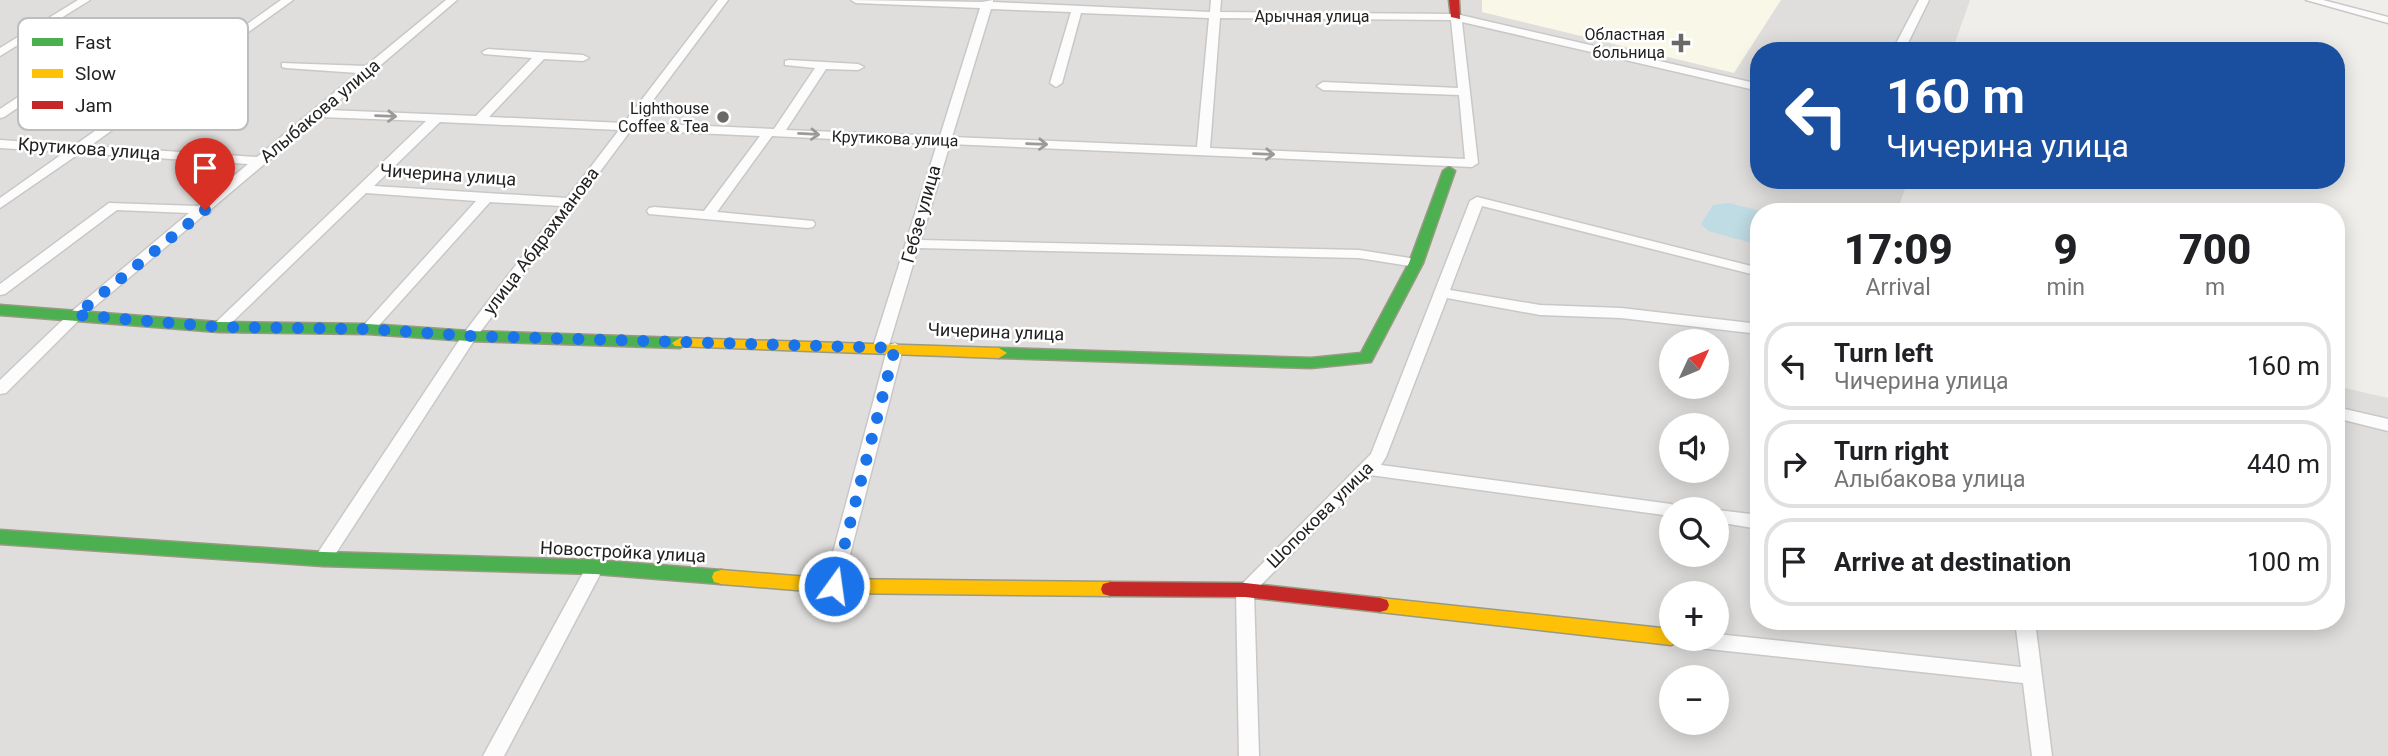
<!DOCTYPE html>
<meta charset="utf-8">
<style>
:root{--surface:#fff;--page:#f2f2f2;--text:#202124;--muted:#757577;--line:#e0e0e0}
body{margin:0;font-family:Roboto,sans-serif;background:var(--page);color:var(--text);height:100vh;display:flex;flex-direction:column;font-size:26px;white-space:nowrap}
*{box-sizing:border-box;margin:0}
p{font-size:23px;color:var(--muted)}
.icon{flex:none;width:38px;height:38px;fill:none;stroke:currentColor;stroke-width:2;stroke-linecap:round;stroke-linejoin:round}
.map{position:relative;flex:1;overflow:hidden}
.sheet{position:absolute;left:1750px;top:203px;width:595px;height:427px;display:flex;flex-direction:column;background:var(--surface);border-radius:28px;box-shadow:0 4px 18px #0003}
.sheet>*{flex:none}
.top-card{position:absolute;left:1750px;top:42px;width:595px;height:147px;border-radius:28px;box-shadow:0 4px 18px #0003;background:#1a4fa0;color:#fff;overflow:hidden}
.needle{width:46px;rotate:46deg}
.tools{position:absolute;left:1659px;top:329px;display:grid;gap:14px}
.tools a{display:grid;place-items:center;width:70px;height:70px;border-radius:50%;background:var(--surface);box-shadow:0 4px 18px #0003;font-size:35px}
.pin{position:absolute;display:grid;place-items:center;width:60px;height:60px;color:#fff;margin:-72px -30px;border-radius:50% 50% 50% 0;rotate:-45deg;box-shadow:0 0 7px #0007}
.pin .icon{rotate:45deg}
.me{position:absolute;width:77px;margin:-38px;rotate:14deg;stroke-linejoin:round;filter:drop-shadow(0 0 5px #0008)}
.turn{display:flex;align-items:center;gap:24px;height:147px;padding:0 21px;font-size:32px}
.turn .icon{width:91px;height:91px;stroke-width:2.5}
.turn b{display:block;font-size:49px;line-height:60px}
.eta{display:flex;justify-content:space-evenly;align-items:center;height:119px;text-align:center}
.eta b{font-size:42px;font-weight:800;line-height:49px}
ul{padding:0;list-style:none}
li{display:flex;align-items:center;gap:21px;height:88px;margin:0 14px 10px;padding:0 7px;border:4px solid var(--line);border-radius:28px}
li div{flex:1}
li b{display:block;font-size:26px}
li em{font-style:normal}
.map>svg:first-child{display:block}
</style>
<div class="map">
<svg width="2388" height="756" viewBox="0 0 2388 756">
<rect width="100%" height="100%" fill="#f0eeeb"/>
<path fill="#dfdedc" fill-rule="evenodd" d="M 0,0 L 1970,0 L 1952,51 L 1759,51 L 1759,180 L 1908,180 L 1897,212 L 1759,212 L 1759,621 L 2336,621 L 2336,386 L 2388,398 L 2388,756 L 0,756 ZM 1671,341 L 1717,341 L 1717,387 L 1671,387 ZM 1671,425 L 1717,425 L 1717,471 L 1671,471 ZM 1671,509 L 1717,509 L 1717,555 L 1671,555 ZM 1671,593 L 1717,593 L 1717,639 L 1671,639 ZM 1671,677 L 1717,677 L 1717,723 L 1671,723 Z"/>
<path fill="#f8f7e8" d="M 1482,0 L 1781,0 L 1734,73 L 1482,12 Z"/>
<path fill="#bfdbe3" d="M 1729,203 L 1764,212 L 1759,212 L 1759,245 L 1708,231 L 1701,224 L 1713,205 Z"/>
<g fill="none" stroke-linecap="round" stroke-linejoin="round">
<defs>
<path id="street" d="M 78,0 L 90,0 L 0,56 L 0,48 Z
M 281,0 L 293,0 L 90,146 L 257,157 L 358,73 L 286,68 L 282,67 L 282,63 L 366,66 L 446,0 L 457,0 L 328,110 L 476,116 L 532,58 L 484,54 L 482,52 L 488,49 L 583,55 L 589,58 L 583,61 L 544,59 L 489,117 L 624,123 L 718,0 L 728,0 L 636,123 L 774,129 L 815,68 L 785,65 L 785,61 L 789,60 L 858,64 L 864,67 L 858,70 L 826,69 L 786,130 L 940,136 L 980,8 L 856,3 L 851,0 L 982,2 L 993,0 L 993,2 L 1210,12 L 1211,0 L 1221,0 L 1220,12 L 1456,14 L 1759,84 L 1759,91 L 1462,22 L 1478,163 L 1472,167 L 950,144 L 921,240 L 1359,250 L 1416,259 L 1423,263 L 1416,267 L 1359,258 L 918,248 L 889,345 L 895,343 L 903,348 L 842,586 L 840,591 L 833,593 L 826,591 L 824,586 L 887,350 L 881,352 L 873,347 L 937,144 L 772,136 L 717,212 L 813,221 L 815,224 L 813,227 L 808,228 L 649,214 L 647,211 L 649,208 L 654,207 L 704,211 L 760,136 L 631,130 L 475,339 L 329,564 L 323,566 L 317,564 L 314,559 L 317,554 L 464,333 L 561,206 L 490,202 L 373,332 L 363,332 L 360,329 L 363,326 L 476,201 L 366,193 L 224,330 L 214,330 L 211,327 L 426,121 L 320,117 L 211,209 L 210,213 L 205,214 L 81,318 L 6,393 L 0,394 L 0,380 L 71,312 L 189,213 L 117,210 L 5,294 L 0,295 L 0,284 L 109,203 L 198,206 L 248,164 L 80,153 L 0,208 L 0,198 L 65,152 L 0,148 L 0,140 L 75,145 L 230,36 L 133,30 L 4,117 L 0,118 L 0,109 L 127,25 L 239,30 ZM 991,9 L 1071,12 L 1050,83 L 1056,87 L 1062,83 L 1081,13 L 1209,18 L 1197,147 L 952,137 ZM 1220,18 L 1451,20 L 1458,88 L 1323,82 L 1317,86 L 1323,90 L 1459,95 L 1465,159 L 1210,148 ZM 440,122 L 619,130 L 567,198 L 374,186 Z
M 1919,0 L 1929,0 L 1904,51 L 1892,51 Z
M 2306,0 L 2323,0 L 2388,17 L 2388,23 Z
M 1477,197 L 1759,268 L 1759,276 L 1482,206 L 1450,290 L 1540,305 L 1621,308 L 1759,324 L 1759,334 L 1621,318 L 1540,315 L 1447,298 L 1386,457 L 1381,465 L 1671,504 L 1679,509 L 1671,509 L 1671,516 L 1370,475 L 1254,592 L 1259,756 L 1239,756 L 1236,590 L 1371,454 L 1470,201 Z
M 2336,407 L 2388,419 L 2388,431 L 2336,418 Z
M 1717,510 L 1759,515 L 1759,529 L 1717,522 Z
M 595,560 L 601,562 L 604,567 L 504,756 L 483,756 L 589,562 Z
M 2015,621 L 2035,621 L 2052,756 L 2032,756 L 2023,683 L 1690,647 L 1683,644 L 1680,639 L 1717,639 L 1717,634 L 2021,667 Z"/>
<path id="fast" d="M 1449,167 L 1455,171 L 1423,263 L 1371,362 L 1311,368 L 999,358 L 991,353 L 999,348 L 1311,358 L 1361,353 L 1409,263 L 1443,171 Z
M 0,305 L 219,322 L 368,324 L 469,331 L 680,338 L 688,343 L 680,348 L 469,341 L 368,334 L 219,332 L 0,315 Z
M 0,530 L 323,552 L 595,560 L 721,570 L 728,572 L 730,577 L 728,582 L 721,584 L 595,574 L 323,566 L 0,544 Z"/>
<path id="slow" d="M 680,338 L 999,348 L 1007,353 L 999,358 L 675,346 L 672,343 Z
M 721,570 L 833,579 L 1110,582 L 1117,584 L 1119,589 L 1117,594 L 1110,596 L 833,593 L 721,584 L 714,582 L 712,577 L 714,572 Z
M 1380,598 L 1671,629 L 1671,639 L 1680,639 L 1678,642 L 1671,645 L 1380,612 L 1373,610 L 1371,605 L 1373,600 Z"/>
<path id="jam" d="M 1449,0 L 1459,0 L 1460,19 L 1451,17 Z
M 1110,582 L 1245,583 L 1380,598 L 1387,600 L 1389,605 L 1387,610 L 1380,612 L 1245,597 L 1110,596 L 1103,594 L 1101,589 L 1103,584 Z"/>
</defs>
<use href="#street" stroke="#c9c8c7" stroke-width="3"/>
<use href="#fast" stroke="#999a82" stroke-width="3"/>
<use href="#slow" stroke="#999a82" stroke-width="3"/>
<use href="#jam" stroke="#999a82" stroke-width="3"/>
<use href="#street" fill="#fdfcfc" fill-rule="evenodd"/>
<use href="#fast" fill="#4caf50" fill-rule="evenodd"/>
<use href="#slow" fill="#ffc107" fill-rule="evenodd"/>
<use href="#jam" fill="#c62828" fill-rule="evenodd"/>
</g>
<defs><path id="oneway-shaft" d="M-6 0H5M1.5-3L5.5 0L1.5 3" fill="none" stroke-width="1.6" stroke-linecap="round" stroke-linejoin="round" transform="scale(1.75)"/></defs>
<g stroke="#9a9a9a">
<use href="#oneway-shaft" transform="translate(386 116) rotate(2)"/>
<use href="#oneway-shaft" transform="translate(809 134) rotate(3)"/>
<use href="#oneway-shaft" transform="translate(1037 144) rotate(2)"/>
<use href="#oneway-shaft" transform="translate(1264 154) rotate(2)"/>
</g>
<g fill="none" stroke-linecap="round" stroke-linejoin="round">
<path stroke="#1a73e8" stroke-width="12" stroke-dasharray="0 21.6" d="M 205,210 L 76,315 L 219,327 L 368,329 L 469,336 L 895,348 L 834,586"/>
</g>
<g fill="#6a6968" stroke="#fff" stroke-width="2.5">
<path d="M1677.5 32.5h7v7h7v7h-7v7h-7v-7h-7v-7h7z"/>
<circle cx="723" cy="117" r="7"/>
</g>
<g text-anchor="middle" stroke-width="5" stroke-linejoin="round" paint-order="stroke">
<g font-size="16" fill="#222" stroke="#fff">
<text x="1312" y="22">Арычная улица</text>
<text transform="translate(895 138) rotate(2)" y="6">Крутикова улица</text>
</g>
<g font-size="16" fill="#222" stroke="#fff" text-anchor="end">
<text x="1665" y="40">Областная<tspan x="1665" dy="18">больница</tspan></text>
<text x="709" y="114">Lighthouse<tspan x="709" dy="18">Coffee &amp; Tea</tspan></text>
</g>
<g font-size="18" fill="#222" stroke="#fff">
<text transform="translate(320 111) rotate(-40)" y="6">Алыбакова улица</text>
<text transform="translate(89 149) rotate(4)" y="6">Крутикова улица</text>
<text transform="translate(448 175) rotate(4)" y="6">Чичерина улица</text>
<text transform="translate(921 214) rotate(-74)" y="6">Гебзе улица</text>
<text transform="translate(541 241) rotate(-53)" y="6">улица Абдрахманова</text>
<text transform="translate(996 332) rotate(2)" y="6">Чичерина улица</text>
<text transform="translate(1320 515) rotate(-45)" y="6">Шопокова улица</text>
<text transform="translate(623 552) rotate(3)" y="6">Новостройка улица</text>
</g>
</g>
<rect x="18" y="18" width="230" height="112" rx="10" fill="#fff" stroke="#bdbdbd" stroke-width="2"/>
<rect x="32" y="38" width="31" height="8" fill="#4caf50"/>
<rect x="32" y="69" width="31" height="9" fill="#ffc107"/>
<rect x="32" y="101" width="31" height="8" fill="#c62828"/>
<g font-size="19" fill="#222">
<text x="75" y="49">Fast</text>
<text x="75" y="80">Slow</text>
<text x="75" y="112">Jam</text>
</g>
</svg>
<div class="tools">
<a><svg class="needle" viewBox="-14 -14 28 28"><path d="M0-13l5 13h-10z" fill="#e53935"/><path d="M0 13l5-13h-10z" fill="#757577"/></svg></a>
<a><svg class="icon" aria-label="sound" viewBox="0 0 24 24"><path d="M4 9h4l5-4v14l-5-4H4zM17 9q2 3 0 6"/></svg></a>
<a><svg class="icon" aria-label="search" viewBox="0 0 24 24"><circle cx="10" cy="10" r="6"/><path d="M15 15l6 6"/></svg></a>
<a>+</a>
<a>−</a>
</div>
<div class="pin" style="left:205px;top:210px;background:#d93025"><svg class="icon" aria-label="arrive" viewBox="0 0 24 24"><path d="M6 21V4h12l-3 4 3 4H6"/></svg></div>
<svg class="me" style="left:834px;top:586px" viewBox="-20 -20 40 40"><circle r="17" fill="#1a73e8" stroke="#fff" stroke-width="3"/><path d="M0-11L8 9 0 5-8 9z" fill="#fff"/></svg>
<div class="top-card">
<div class="turn"><svg class="icon" aria-label="left" viewBox="0 0 24 24"><path d="M17 20v-9H6M10 6l-5 5 5 5"/></svg><div><b>160 m</b>Чичерина улица</div></div>
</div>
<section class="sheet">
<div class="eta">
<div><b>17:09</b><p>Arrival</p></div>
<div><b>9</b><p>min</p></div>
<div><b>700</b><p>m</p></div>
</div>
<ul>
<li><svg class="icon" aria-label="left" viewBox="0 0 24 24"><path d="M17 20v-9H6M10 6l-5 5 5 5"/></svg><div><b>Turn left</b><p>Чичерина улица</p></div><em>160 m</em></li>
<li><svg class="icon" aria-label="right" viewBox="0 0 24 24"><path d="M7 20v-9h11M14 6l5 5-5 5"/></svg><div><b>Turn right</b><p>Алыбакова улица</p></div><em>440 m</em></li>
<li><svg class="icon" aria-label="arrive" viewBox="0 0 24 24"><path d="M6 21V4h12l-3 4 3 4H6"/></svg><div><b>Arrive at destination</b></div><em>100 m</em></li>
</ul>
</section>
</div>
